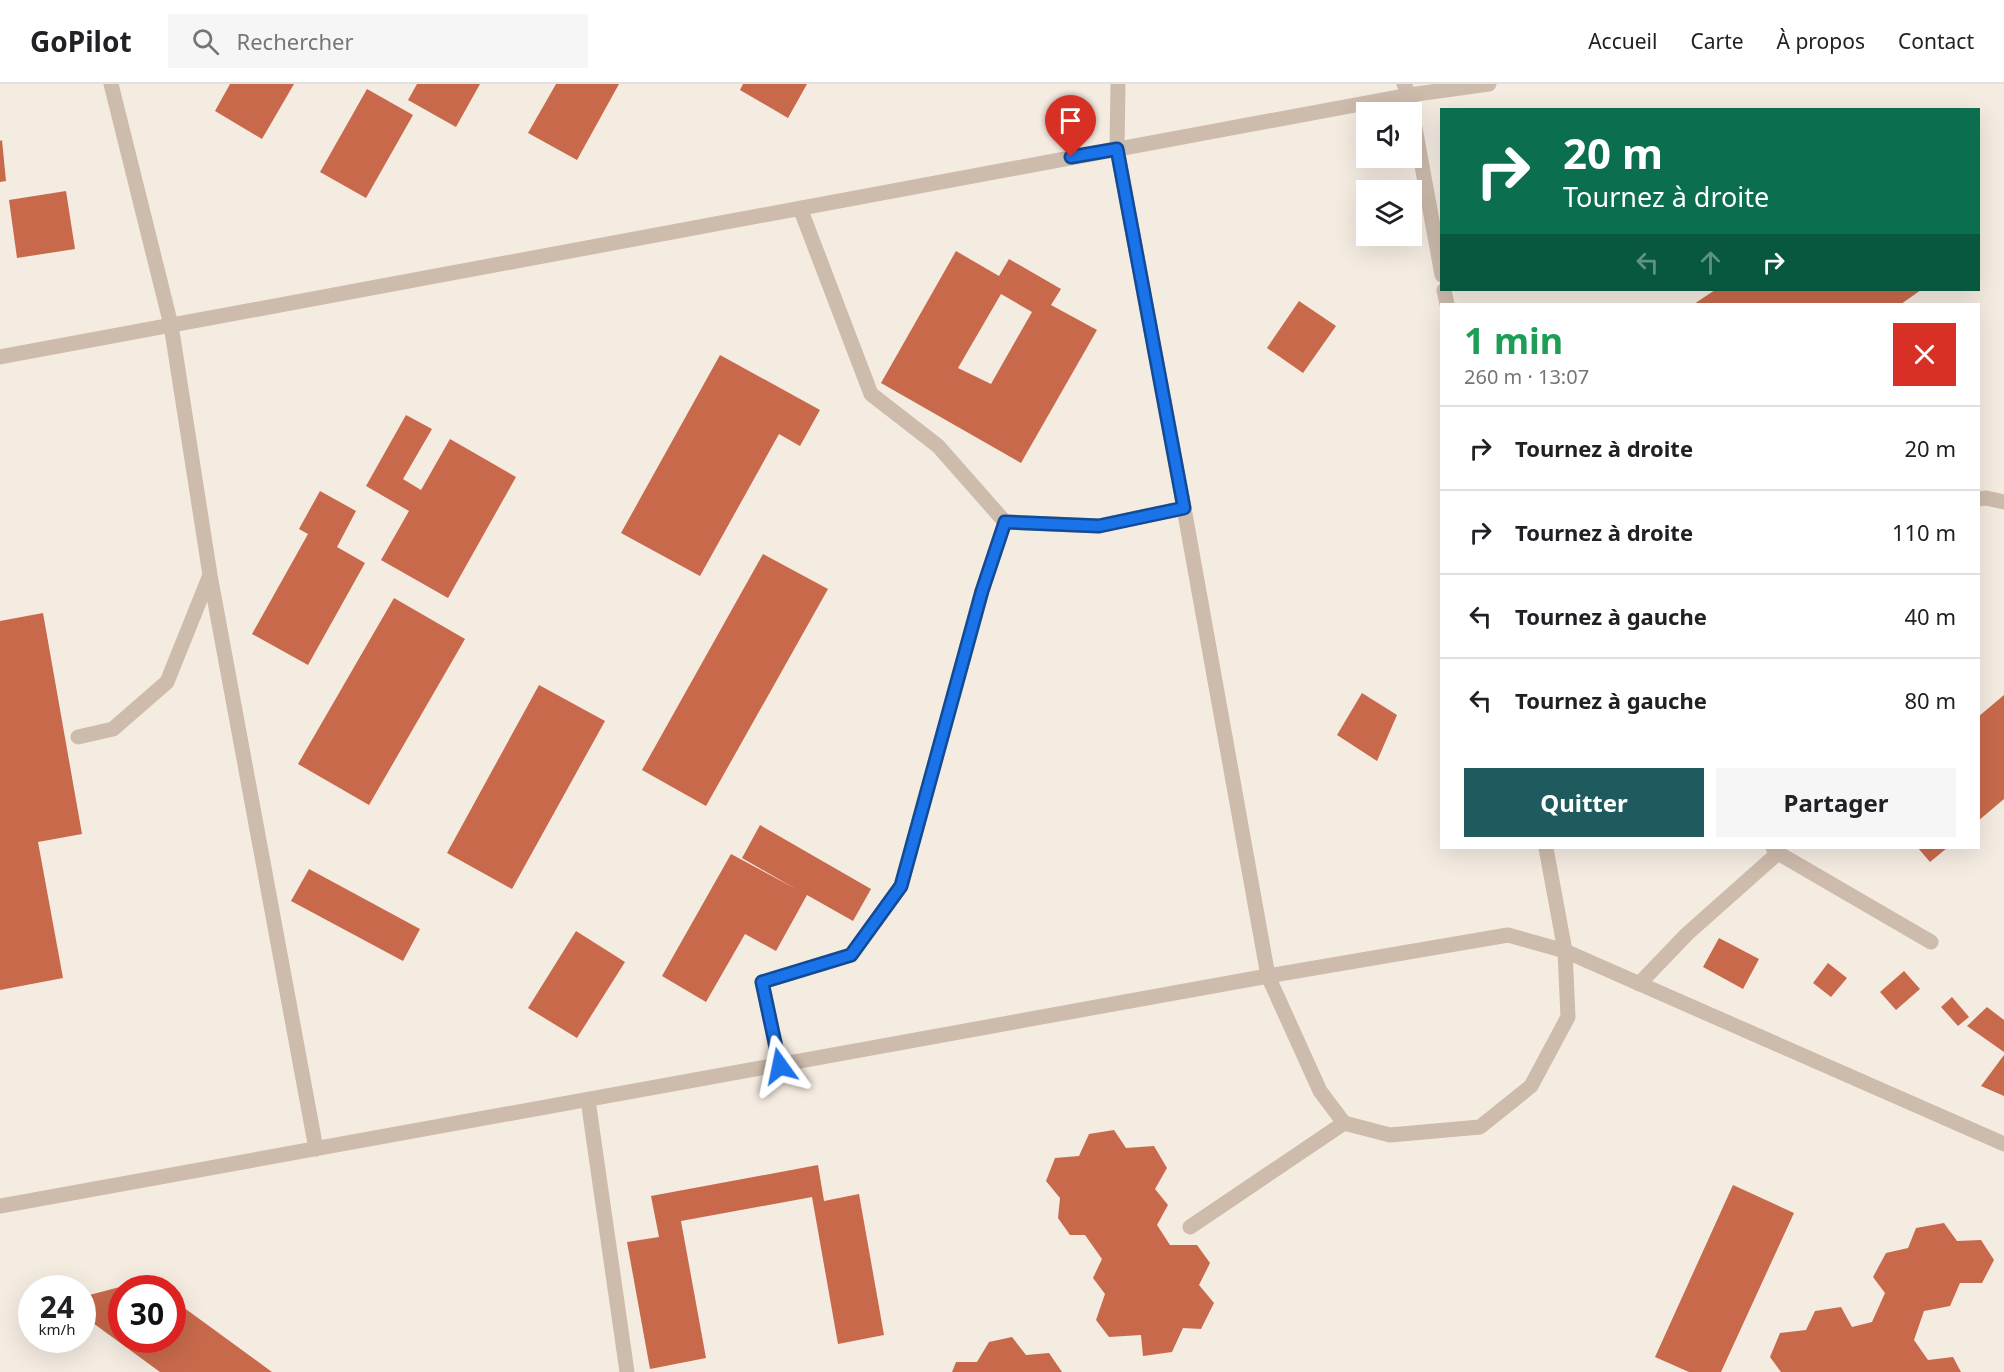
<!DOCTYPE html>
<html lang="fr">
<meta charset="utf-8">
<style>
:root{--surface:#fff;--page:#f6f6f6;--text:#202124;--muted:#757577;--line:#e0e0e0;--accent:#1f5a5e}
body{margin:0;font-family:"Noto Sans",sans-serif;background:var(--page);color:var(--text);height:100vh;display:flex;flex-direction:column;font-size:22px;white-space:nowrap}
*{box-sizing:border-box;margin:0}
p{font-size:20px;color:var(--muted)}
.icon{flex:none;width:33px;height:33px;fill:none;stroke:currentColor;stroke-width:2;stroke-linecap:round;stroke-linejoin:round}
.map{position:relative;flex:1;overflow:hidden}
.side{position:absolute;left:1440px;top:219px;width:540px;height:546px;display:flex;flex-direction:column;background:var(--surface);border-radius:0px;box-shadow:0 6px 24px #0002}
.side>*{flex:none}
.banner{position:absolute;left:1440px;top:24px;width:540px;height:183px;border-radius:0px;box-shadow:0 6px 24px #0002;background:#0b6e4f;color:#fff;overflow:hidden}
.fabs{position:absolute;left:1356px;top:18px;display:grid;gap:12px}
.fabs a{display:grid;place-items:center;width:66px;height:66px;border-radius:0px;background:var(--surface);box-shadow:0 6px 24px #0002;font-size:30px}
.speed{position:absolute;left:18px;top:1191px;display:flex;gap:12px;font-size:30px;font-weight:700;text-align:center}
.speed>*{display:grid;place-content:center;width:78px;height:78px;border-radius:50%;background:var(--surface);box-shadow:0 6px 24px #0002;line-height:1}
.speed small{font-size:15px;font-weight:400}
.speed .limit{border:9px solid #d22;background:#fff;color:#111}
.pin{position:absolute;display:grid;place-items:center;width:51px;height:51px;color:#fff;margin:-62px -26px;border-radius:50% 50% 50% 0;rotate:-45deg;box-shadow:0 0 6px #0007}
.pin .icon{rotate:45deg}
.me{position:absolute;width:66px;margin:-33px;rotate:348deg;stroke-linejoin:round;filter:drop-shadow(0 0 4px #0008)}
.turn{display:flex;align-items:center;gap:21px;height:126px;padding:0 24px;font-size:27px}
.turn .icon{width:78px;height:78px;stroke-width:2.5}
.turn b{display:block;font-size:42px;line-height:51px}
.lanes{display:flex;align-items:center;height:57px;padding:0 24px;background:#0003;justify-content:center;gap:30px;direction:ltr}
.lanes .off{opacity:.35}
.round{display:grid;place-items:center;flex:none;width:63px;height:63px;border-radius:0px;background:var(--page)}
.headline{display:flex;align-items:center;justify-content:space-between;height:102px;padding:0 24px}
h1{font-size:36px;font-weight:700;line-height:45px;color:#1e9e55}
.primary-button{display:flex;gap:12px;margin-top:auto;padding:12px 24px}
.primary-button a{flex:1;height:69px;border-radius:0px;background:var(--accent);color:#fff;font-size:24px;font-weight:700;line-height:69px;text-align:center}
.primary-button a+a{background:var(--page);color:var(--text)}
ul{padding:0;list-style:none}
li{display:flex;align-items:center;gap:18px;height:84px;padding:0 24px;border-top:2px solid var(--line)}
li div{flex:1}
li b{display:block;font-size:22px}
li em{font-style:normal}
header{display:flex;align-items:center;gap:36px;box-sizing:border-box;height:84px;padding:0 30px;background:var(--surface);border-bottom:2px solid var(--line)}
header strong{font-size:28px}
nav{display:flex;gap:33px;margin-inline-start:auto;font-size:21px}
.search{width:420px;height:54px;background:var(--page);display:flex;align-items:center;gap:15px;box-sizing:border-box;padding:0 21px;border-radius:0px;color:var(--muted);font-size:22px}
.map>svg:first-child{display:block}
</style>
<header>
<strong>GoPilot</strong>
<div class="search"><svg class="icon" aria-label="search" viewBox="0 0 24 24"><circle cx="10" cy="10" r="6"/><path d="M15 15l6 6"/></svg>Rechercher</div>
<nav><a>Accueil</a><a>Carte</a><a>À propos</a><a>Contact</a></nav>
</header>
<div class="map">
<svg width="2004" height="1288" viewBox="0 0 2004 1288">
<rect width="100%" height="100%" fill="#f4ebe1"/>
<path fill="#c8694b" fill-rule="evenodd" d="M 230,0 L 294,0 L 262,55 L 215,27 Z
M 417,0 L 480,0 L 456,43 L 408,16 Z
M 556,0 L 619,0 L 577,76 L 528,49 Z
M 743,0 L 807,0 L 788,34 L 740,6 Z
M 367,5 L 413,31 L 366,114 L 320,88 Z
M 2,56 L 6,97 L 0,98 L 0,57 Z
M 66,107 L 75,165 L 17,174 L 9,116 Z
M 956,167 L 999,192 L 1009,175 L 1061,205 L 1051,221 L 1097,246 L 1021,379 L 881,299 ZM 1001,210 L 1032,228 L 991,300 L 958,284 Z
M 1715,206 L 1921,206 L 1901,220 L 1694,220 Z
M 1299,217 L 1336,242 L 1303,289 L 1267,264 Z
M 720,271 L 820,326 L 800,362 L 779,350 L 700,492 L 621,449 Z
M 406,331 L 432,345 L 403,395 L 421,406 L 450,355 L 516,393 L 448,514 L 381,476 L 409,427 L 366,402 Z
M 320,407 L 356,427 L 337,463 L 365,479 L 308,581 L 252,550 L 308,450 L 299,445 Z
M 763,470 L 828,505 L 706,722 L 642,686 Z
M 394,514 L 465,555 L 369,721 L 298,680 Z
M 43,529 L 82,750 L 38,758 L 63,894 L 0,906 L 0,537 Z
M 539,601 L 605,637 L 512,805 L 447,769 Z
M 1362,609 L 1397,631 L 1377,677 L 1337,651 Z
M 2004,611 L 2004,715 L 1978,737 L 1978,633 Z
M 760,741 L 871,805 L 853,837 L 807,811 L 776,867 L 745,850 L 706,918 L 662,892 L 731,770 L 796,805 L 742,774 Z
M 1918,764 L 1947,764 L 1930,778 Z
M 309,785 L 420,845 L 403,877 L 291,817 Z
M 576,847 L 625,878 L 577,954 L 528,924 Z
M 1719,854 L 1759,875 L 1743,905 L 1703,883 Z
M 1828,879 L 1847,894 L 1831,913 L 1813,899 Z
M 1904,887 L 1920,905 L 1896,926 L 1880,908 Z
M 1952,913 L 1969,933 L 1958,942 L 1941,923 Z
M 1987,923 L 2004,936 L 2004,968 L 1967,942 Z
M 2004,971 L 2004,1012 L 1981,1002 Z
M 1114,1046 L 1126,1064 L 1154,1062 L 1167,1084 L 1155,1105 L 1168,1121 L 1157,1141 L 1170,1161 L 1197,1161 L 1210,1179 L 1199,1201 L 1214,1219 L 1201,1245 L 1183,1244 L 1172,1268 L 1143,1272 L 1141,1251 L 1109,1253 L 1096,1236 L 1105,1210 L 1093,1194 L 1102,1175 L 1085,1151 L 1070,1151 L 1058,1134 L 1060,1114 L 1046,1097 L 1055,1074 L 1079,1072 L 1089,1050 Z
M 818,1081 L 824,1117 L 859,1110 L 884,1251 L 838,1260 L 812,1113 L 681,1137 L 706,1274 L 650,1285 L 627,1158 L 659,1153 L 651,1112 Z
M 1733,1101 L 1794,1129 L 1721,1288 L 1689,1288 L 1655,1273 Z
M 1944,1139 L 1957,1157 L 1981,1156 L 1994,1176 L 1982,1199 L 1960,1199 L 1950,1222 L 1924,1227 L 1914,1256 L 1928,1276 L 1953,1273 L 1961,1288 L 1781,1288 L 1770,1273 L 1780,1249 L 1806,1246 L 1815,1227 L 1841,1223 L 1852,1243 L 1872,1238 L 1885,1209 L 1873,1193 L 1886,1169 L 1908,1164 L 1916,1144 Z
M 146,1196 L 158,1204 L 122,1204 L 122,1256 L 172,1256 L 172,1215 L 272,1288 L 160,1288 L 82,1231 L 82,1213 Z
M 1012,1253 L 1026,1271 L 1049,1269 L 1062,1288 L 952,1288 L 956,1278 L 977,1278 L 989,1258 Z"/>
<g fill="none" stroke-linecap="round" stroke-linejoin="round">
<path stroke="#cdbbac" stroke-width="15" d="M 111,0 L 171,241 L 210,491 L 316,1065
M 1118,0 L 1117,65 L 1184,424 L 1268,892 L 1320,1007 L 1344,1039 L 1390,1051 L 1480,1043 L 1531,1002 L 1568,933 L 1565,867 L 1546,764
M 1404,0 L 1409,11 L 1442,191
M 800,124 L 871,310 L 938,362 L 1005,438
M 1444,206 L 1447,220
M 0,273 L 1409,11 L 1489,0
M 1978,415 L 1986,414 L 2004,418
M 78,653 L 113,645 L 167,598 L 210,491
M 1773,764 L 1778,769 L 1931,858
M 1639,900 L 1687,850 L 1778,769
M 780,982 L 762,898 L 851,871 L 901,802 L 982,507 L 1005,438 L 1099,442 L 1184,424
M 588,1016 L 627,1288
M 0,1122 L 1268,892 L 1508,851 L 1565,867 L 2004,1060
M 1190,1143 L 1344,1039"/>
</g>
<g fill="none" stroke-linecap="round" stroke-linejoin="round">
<defs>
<path id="route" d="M 780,982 L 762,898 L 851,871 L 901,802 L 982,507 L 1005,438 L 1099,442 L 1184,424 L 1117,65 L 1071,73"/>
</defs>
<use href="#route" stroke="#114b97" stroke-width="15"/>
<use href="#route" stroke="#1a73e8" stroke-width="10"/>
</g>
</svg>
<div class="fabs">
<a><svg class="icon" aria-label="sound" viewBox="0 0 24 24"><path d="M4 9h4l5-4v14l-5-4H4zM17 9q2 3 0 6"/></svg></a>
<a><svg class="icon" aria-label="layers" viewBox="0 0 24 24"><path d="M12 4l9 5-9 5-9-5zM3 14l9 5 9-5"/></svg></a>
</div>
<div class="speed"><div>24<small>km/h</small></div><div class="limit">30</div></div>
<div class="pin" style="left:1071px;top:73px;background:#d93025"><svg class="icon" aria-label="arrive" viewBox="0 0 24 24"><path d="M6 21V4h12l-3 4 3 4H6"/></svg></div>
<svg class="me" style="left:780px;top:982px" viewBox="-20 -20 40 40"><path d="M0-17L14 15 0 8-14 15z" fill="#1a73e8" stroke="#fff" stroke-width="4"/></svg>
<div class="banner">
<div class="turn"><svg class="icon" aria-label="right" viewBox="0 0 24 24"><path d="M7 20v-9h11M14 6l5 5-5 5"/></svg><div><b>20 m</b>Tournez à droite</div></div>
<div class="lanes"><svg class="icon off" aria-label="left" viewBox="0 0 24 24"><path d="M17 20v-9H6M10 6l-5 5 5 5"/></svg><svg class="icon off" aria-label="ahead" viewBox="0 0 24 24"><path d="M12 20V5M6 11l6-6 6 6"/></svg><svg class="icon" aria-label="right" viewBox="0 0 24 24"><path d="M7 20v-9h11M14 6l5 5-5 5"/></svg></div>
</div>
<section class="side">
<div class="headline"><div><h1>1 min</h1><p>260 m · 13:07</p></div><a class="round" style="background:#d93025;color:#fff"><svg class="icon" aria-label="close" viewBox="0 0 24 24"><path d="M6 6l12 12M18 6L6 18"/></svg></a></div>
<ul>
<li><svg class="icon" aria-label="right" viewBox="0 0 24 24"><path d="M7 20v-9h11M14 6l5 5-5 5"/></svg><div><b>Tournez à droite</b></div><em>20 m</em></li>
<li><svg class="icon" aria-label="right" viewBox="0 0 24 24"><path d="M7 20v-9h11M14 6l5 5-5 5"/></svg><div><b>Tournez à droite</b></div><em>110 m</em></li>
<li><svg class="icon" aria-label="left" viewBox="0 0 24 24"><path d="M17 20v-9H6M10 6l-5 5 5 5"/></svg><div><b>Tournez à gauche</b></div><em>40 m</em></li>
<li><svg class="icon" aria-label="left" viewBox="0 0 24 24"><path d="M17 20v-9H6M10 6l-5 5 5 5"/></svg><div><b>Tournez à gauche</b></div><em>80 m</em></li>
</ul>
<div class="primary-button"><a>Quitter</a><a>Partager</a></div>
</section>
</div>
